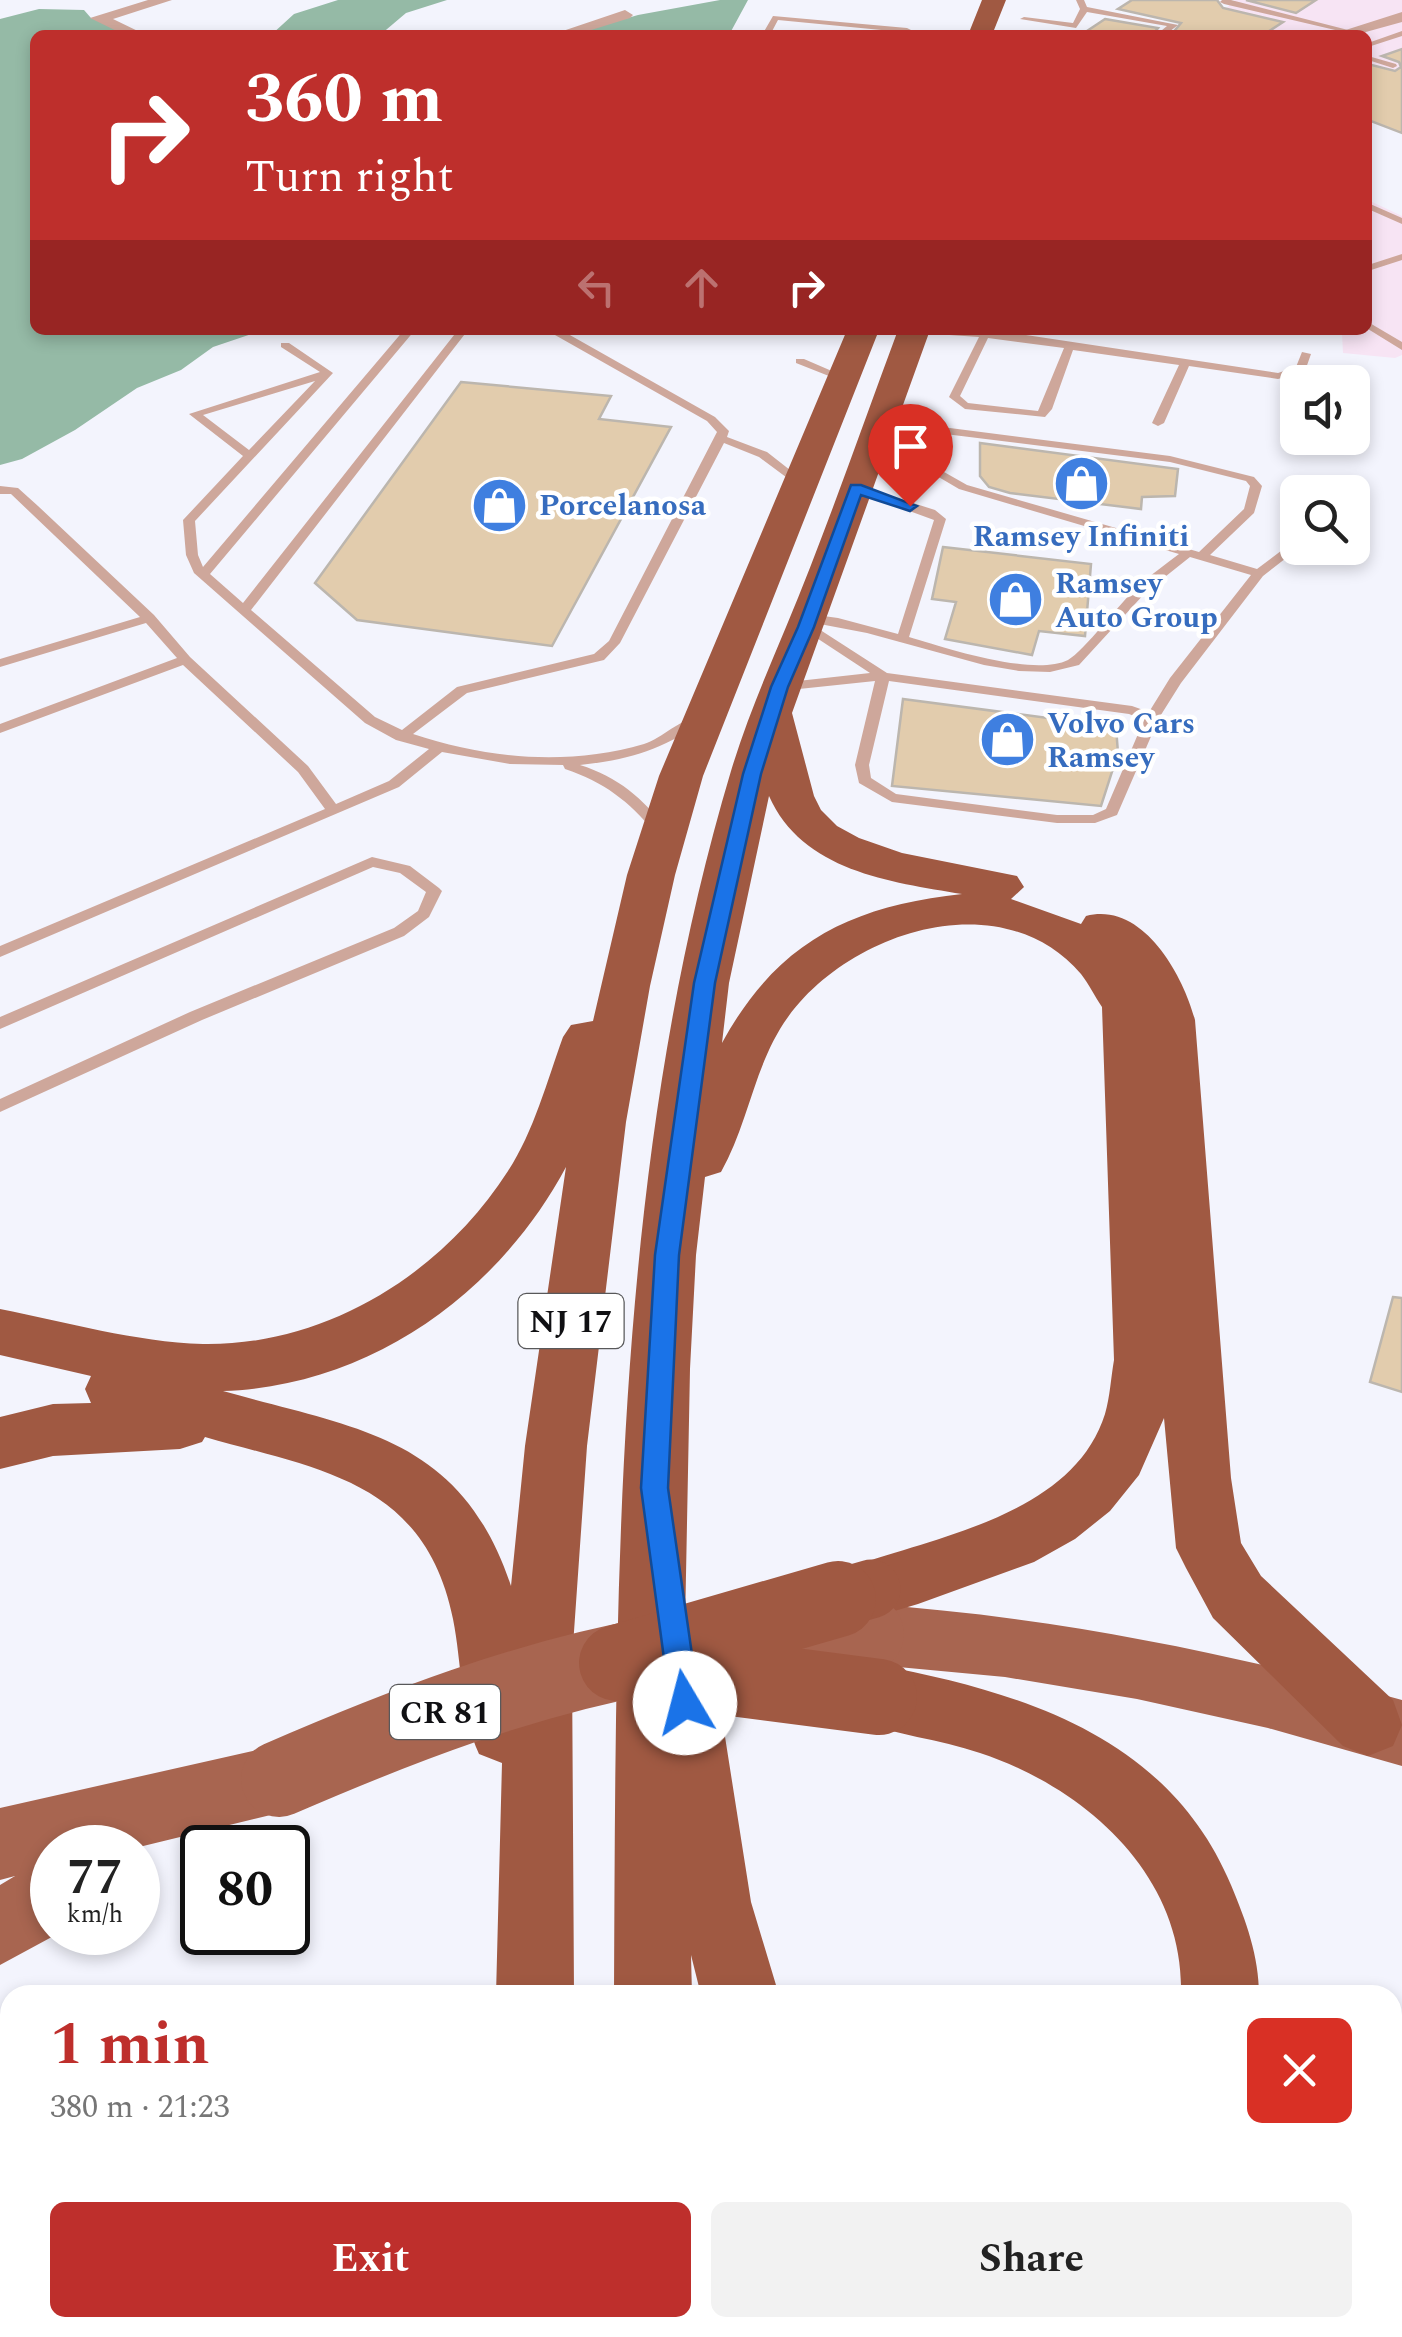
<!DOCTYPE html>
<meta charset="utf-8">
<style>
:root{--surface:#fff;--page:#f2f2f2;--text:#222;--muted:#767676;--accent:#be2f2c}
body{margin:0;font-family:Spectral,serif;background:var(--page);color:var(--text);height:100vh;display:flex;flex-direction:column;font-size:38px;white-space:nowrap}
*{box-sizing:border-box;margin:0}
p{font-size:32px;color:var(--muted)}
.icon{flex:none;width:55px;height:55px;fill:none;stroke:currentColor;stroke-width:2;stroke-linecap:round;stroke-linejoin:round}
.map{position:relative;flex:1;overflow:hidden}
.side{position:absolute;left:0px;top:1985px;width:1402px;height:352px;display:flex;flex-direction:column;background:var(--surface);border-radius:30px 30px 0 0;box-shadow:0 5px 15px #0003}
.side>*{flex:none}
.guide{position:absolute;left:30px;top:30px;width:1342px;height:305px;border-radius:15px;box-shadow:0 5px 15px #0003;background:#be2f2c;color:#fff;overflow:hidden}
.buttons{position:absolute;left:1280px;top:365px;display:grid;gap:20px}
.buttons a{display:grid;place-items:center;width:90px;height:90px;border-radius:15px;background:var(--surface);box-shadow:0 5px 15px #0003;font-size:50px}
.speed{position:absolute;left:30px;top:1825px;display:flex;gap:20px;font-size:50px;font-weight:700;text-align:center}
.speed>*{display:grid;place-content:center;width:130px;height:130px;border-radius:50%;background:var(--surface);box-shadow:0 5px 15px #0003;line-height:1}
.speed small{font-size:25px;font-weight:400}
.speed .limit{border:5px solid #111;border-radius:15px;background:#fff;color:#111}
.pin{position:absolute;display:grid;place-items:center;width:85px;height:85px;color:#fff;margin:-102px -42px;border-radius:50% 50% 50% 0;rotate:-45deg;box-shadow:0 0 10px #0007}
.pin .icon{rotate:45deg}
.me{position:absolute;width:110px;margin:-55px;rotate:352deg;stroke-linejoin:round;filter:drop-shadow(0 0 8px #0008)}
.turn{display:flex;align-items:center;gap:35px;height:210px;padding:0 50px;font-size:45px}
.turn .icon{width:130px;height:130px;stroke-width:2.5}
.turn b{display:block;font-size:70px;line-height:85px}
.lanes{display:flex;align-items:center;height:95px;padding:0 50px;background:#0003;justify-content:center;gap:50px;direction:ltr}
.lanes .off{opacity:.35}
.round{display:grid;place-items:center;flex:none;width:105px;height:105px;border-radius:15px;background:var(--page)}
.head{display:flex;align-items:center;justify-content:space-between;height:170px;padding:0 50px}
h1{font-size:60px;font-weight:700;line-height:75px;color:var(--accent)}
.button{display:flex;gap:20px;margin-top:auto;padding:20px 50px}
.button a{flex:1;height:115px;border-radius:15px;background:var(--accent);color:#fff;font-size:40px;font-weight:700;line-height:115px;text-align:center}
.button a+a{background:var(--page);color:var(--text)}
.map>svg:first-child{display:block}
</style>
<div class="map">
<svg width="1402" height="2337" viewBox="0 0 1402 2337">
<rect width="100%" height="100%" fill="#f3f4fd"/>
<path fill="#f7e4f4" d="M 1235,0 L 1402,0 L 1402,107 L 1368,116 L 1368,35 L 1196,35 Z
M 1368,200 L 1402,216 L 1402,355 L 1395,358 L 1343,353 L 1342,334 L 1318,330 L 1368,330 Z"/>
<path fill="#95baa6" d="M 338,0 L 447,0 L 406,13 L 380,35 L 271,35 L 294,14 Z
M 720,0 L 748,0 L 729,35 L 569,35 L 638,15 Z
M 39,9 L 84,10 L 91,18 L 146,35 L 35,35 L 35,330 L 263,330 L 213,347 L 181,370 L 137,388 L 75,430 L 22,459 L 0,465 L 0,19 Z"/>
<path fill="#e2ccad" stroke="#bcb6ae" stroke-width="2.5" d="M 1132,0 L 1217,0 L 1223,8 L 1283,22 L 1263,35 L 1171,35 L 1181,23 L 1118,9 Z
M 1246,0 L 1316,0 L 1296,13 Z
M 1105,19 L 1158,28 L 1152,35 L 1081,35 Z
M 1402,49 L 1402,133 L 1368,120 L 1368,64 L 1395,71 L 1401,67 L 1399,62 L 1382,56 Z
M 461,382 L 611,396 L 599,419 L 671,427 L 552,646 L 357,620 L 315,583 Z
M 980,443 L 1178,469 L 1175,496 L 1142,497 L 1141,509 L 1010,493 L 989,487 L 980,476 Z
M 943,547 L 1091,564 L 1085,636 L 1039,631 L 1032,655 L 945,639 L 956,602 L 932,599 Z
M 903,699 L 1116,727 L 1118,753 L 1101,806 L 892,786 Z
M 1393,1297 L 1402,1298 L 1402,1392 L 1370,1382 Z"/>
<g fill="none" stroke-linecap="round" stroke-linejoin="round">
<path fill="#cea79b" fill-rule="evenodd" d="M 1076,0 L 1084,0 L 1087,7 L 1178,25 L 1165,35 L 1156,35 L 1167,26 L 1087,12 L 1076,28 L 1020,19 L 1024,17 L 1073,23 L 1080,9 Z
M 1222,0 L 1231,0 L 1352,31 L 1348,33 L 1224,4 L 1220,2 Z
M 773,16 L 907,28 L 911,30 L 909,35 L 901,35 L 902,32 L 778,20 L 770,35 L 762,35 Z
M 1402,31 L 1402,36 L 1368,47 L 1368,43 Z
M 1368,56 L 1396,64 L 1397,66 L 1393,68 L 1368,60 Z
M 1368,203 L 1402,218 L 1402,224 L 1368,209 Z
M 1402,254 L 1402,260 L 1368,271 L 1368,265 Z
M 1368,322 L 1402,342 L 1402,350 L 1368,329 Z
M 404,330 L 415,330 L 210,574 L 243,603 L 458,330 L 468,330 L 251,610 L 375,717 L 402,730 L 457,687 L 594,654 L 609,641 L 717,432 L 707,421 L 555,335 L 530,333 L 525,330 L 561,330 L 715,417 L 729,431 L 727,437 L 767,452 L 804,481 L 794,483 L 759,457 L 724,443 L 620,643 L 604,660 L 467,693 L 413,734 C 488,759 568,766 644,744 C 663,738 681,717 700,718 L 700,724 C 660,750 628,760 580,765 C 618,777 643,798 667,830 L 665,833 L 655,833 C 629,801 604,782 565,769 L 563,765 L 510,764 L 442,752 L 399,787 L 0,957 L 0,946 L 325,809 L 298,772 L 183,665 L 0,733 L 0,724 L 177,658 L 146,623 L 0,667 L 0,659 L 140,617 L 11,494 L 0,494 L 0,486 L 18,488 L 38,506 L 154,615 L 190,657 L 308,766 L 336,804 L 389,781 L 429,749 L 396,740 L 365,723 L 194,573 L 186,555 L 183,520 L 243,456 L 189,414 L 320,372 L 281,347 L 281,343 L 289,343 L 333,373 L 195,521 L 198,555 L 203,567 ZM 315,381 L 249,450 L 203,415 Z
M 915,330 L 992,330 L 1278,373 L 1296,367 L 1302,352 L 1311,354 L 1305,371 L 1278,379 L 1189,366 L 1164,423 L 1158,426 L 1152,423 L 1179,365 L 1073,350 L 1052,409 L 1045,417 L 965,409 L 949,397 L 979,337 L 920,333 ZM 988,338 L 1064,348 L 1038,411 L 968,403 L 960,396 Z
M 796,359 L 804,359 L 848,378 L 839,380 L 796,363 Z
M 884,411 L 942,427 L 1170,456 L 1254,477 L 1262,486 L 1254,513 L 1210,555 L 1257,569 L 1298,538 L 1299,548 L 1263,576 L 1181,683 L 1159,718 L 1117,815 L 1095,823 L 1057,823 L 892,802 L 859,783 L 855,765 L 875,681 L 780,691 L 773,687 L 780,683 L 870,673 L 800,627 L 806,623 L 811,624 L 887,673 L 1132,706 L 1149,712 L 1170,678 L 1251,575 L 1190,557 L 1146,592 L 1079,665 L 1050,672 L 1019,671 L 984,665 L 867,633 L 804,621 L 804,615 L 809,614 L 838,618 L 898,634 L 934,520 L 852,490 L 850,488 L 856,485 L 935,510 L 946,519 L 909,637 C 946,648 1033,677 1068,660 C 1084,651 1120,603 1137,587 C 1150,575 1165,565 1179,554 L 959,489 L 925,469 L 925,455 L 935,432 L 880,416 L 880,412 ZM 945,434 L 1170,462 L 1246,481 L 1250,486 L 1244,509 L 1199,552 L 967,485 L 937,468 L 937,455 ZM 889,681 L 1129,714 L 1144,720 L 1106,809 L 1093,815 L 1057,815 L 896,794 L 871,778 L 869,765 Z
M 372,857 L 410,866 L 439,888 L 442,891 L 429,917 L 404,936 L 202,1020 L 0,1112 L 0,1099 L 190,1012 L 394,928 L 418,911 L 426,892 L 400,873 L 373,867 L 0,1029 L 0,1017 Z
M 10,2140 L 10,2167 L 0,2171 L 0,2144 Z
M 1402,2248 L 1402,2275 L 1392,2279 L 1392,2251 Z
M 322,2328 L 350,2328 L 350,2337 L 322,2337 Z
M 1329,2328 L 1357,2328 L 1355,2337 L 1327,2337 Z"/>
<path fill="#cea79b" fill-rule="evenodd" d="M 148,0 L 172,0 L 113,19 L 146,35 L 125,35 L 90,18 Z
M 625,10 L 633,15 L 630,18 L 575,35 L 551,35 Z
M 1402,12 L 1402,22 L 1355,35 L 1330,35 Z"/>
<path fill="#a86550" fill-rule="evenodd" d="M 866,1604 C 1049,1616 1225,1652 1402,1700 L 1402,1766 L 1268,1728 L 1137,1699 L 1005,1677 L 866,1664 L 842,1655 L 832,1634 L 842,1613 Z
M 279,1745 L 304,1755 L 315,1779 L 304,1803 L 279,1813 L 135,1848 L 52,1848 L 52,1932 L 61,1932 L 0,1965 L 0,1885 L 15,1876 L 0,1880 L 0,1808 Z"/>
<path fill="#a05942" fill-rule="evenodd" d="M 982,0 L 1006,0 L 992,35 L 968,35 Z
M 847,330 L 879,330 L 703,776 L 675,875 L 650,986 L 626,1122 L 587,1446 L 572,1660 L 574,1995 L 496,1995 L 502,1763 L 479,1754 C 460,1712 462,1664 453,1619 C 425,1481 320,1470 205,1437 L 202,1442 L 180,1449 L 53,1456 L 0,1469 L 0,1417 L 53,1404 L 91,1403 L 85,1389 L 91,1376 L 0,1355 L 0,1309 C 67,1322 135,1342 203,1344 C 326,1346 442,1274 508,1171 C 534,1131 547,1081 563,1037 L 571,1025 L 593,1021 L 627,875 L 659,776 ZM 566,1167 L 525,1446 L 511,1586 C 461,1436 358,1429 223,1391 C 370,1386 498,1294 566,1167 Z
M 898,330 L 930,330 L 792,713 L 814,796 L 821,810 L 837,826 L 859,838 L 902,853 L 1017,876 L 1024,887 L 1011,899 L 1081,924 L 1086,916 C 1142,901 1183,974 1195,1020 L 1231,1478 L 1241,1543 L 1261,1576 L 1393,1700 L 1402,1725 L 1393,1746 L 1368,1756 L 1343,1746 L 1213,1618 L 1186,1568 L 1176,1548 L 1164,1418 L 1139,1475 L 1110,1511 L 1075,1539 L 1034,1562 L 918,1604 L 871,1618 L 848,1610 L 838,1589 L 848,1568 C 933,1537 1073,1516 1105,1414 C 1110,1397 1111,1377 1114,1360 L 1102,1007 C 1095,997 1089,984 1081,974 C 1002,882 850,931 788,1017 C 754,1064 749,1123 721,1172 L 705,1177 L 696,1255 L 690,1369 L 685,1626 L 702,1632 L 712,1654 L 751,1902 L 779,1995 L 701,1995 L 691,1955 L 692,1995 L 614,1995 C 616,1588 613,1165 731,771 C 746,721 766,675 786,627 C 827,529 861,429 898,330 ZM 769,796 C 802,871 890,882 962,894 C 851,906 777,942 722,1043 L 729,983 Z
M 879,1665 C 1024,1693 1169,1737 1231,1885 C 1246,1921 1259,1956 1259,1995 L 1181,1995 C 1185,1876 1086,1788 980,1753 C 939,1739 895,1735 855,1720 L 844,1697 L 855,1674 Z
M 1402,2017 L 1402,2099 L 1392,2103 L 1392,2021 Z
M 489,2328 L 575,2328 L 576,2337 L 490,2337 Z
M 624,2328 L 710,2328 L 711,2337 L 625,2337 Z
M 1008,2328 L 1102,2328 L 1098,2337 L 1004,2337 Z"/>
<path stroke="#a86550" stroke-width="76" d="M 774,1640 L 866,1634
M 279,1779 C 401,1726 523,1679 654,1655"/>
<path stroke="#a05942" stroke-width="59" d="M 829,1601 L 871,1589"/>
<path stroke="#a05942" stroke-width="76" d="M 617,1663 L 838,1599
M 640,1666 L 879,1697"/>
</g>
<path fill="#1a73e8" stroke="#114b97" stroke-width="2.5" d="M 851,485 L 861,485 L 917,506 L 910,511 L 861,495 L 814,627 L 788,687 L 761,774 L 715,983 L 679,1255 L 668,1488 L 699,1703 L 695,1712 L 685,1716 L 675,1712 L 670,1703 L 641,1488 L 655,1255 L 694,983 L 743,774 L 771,687 L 798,627 Z"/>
<defs>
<symbol id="shop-disc" viewBox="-11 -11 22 22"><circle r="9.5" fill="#3f7fe0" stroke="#fff"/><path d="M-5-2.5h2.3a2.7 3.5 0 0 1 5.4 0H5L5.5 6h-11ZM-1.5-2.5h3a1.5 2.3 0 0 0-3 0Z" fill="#fff"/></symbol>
</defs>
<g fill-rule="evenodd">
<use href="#shop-disc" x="1050" y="452" width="63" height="63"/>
<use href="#shop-disc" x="468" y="474" width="63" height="63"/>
<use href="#shop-disc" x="984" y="568" width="63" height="63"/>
<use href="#shop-disc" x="976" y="708" width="63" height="63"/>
</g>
<g text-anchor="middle" stroke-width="9" stroke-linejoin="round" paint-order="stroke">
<g font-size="30" font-weight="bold" fill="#366cbe" stroke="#fff" text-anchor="start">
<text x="539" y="515">Porcelanosa</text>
<text x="1081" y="546" text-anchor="middle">Ramsey Infiniti</text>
<text x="1055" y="593">Ramsey<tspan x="1055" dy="34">Auto Group</tspan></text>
<text x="1047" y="733">Volvo Cars<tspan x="1047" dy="34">Ramsey</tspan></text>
</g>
<g fill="#fff" stroke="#58585a" stroke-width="2.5">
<rect x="518.5" y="1294" width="105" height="54" rx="8"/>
<rect x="390" y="1685" width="110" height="54" rx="8"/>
</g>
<g font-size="32" font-weight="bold" fill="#101013">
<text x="571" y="1332">NJ 17</text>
<text x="445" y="1723">CR 81</text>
</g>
</g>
</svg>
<div class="buttons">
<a><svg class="icon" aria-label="sound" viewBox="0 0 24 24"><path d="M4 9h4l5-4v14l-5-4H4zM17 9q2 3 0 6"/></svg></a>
<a><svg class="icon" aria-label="search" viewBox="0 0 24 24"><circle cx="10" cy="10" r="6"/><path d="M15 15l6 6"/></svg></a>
</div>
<div class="speed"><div>77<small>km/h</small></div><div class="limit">80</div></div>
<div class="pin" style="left:910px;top:506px;background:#d93025"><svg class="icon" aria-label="arrive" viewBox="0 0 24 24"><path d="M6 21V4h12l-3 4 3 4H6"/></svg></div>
<svg class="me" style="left:685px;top:1703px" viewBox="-20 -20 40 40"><circle r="19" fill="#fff"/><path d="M0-13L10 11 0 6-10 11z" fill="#1a73e8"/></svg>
<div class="guide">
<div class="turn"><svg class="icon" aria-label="right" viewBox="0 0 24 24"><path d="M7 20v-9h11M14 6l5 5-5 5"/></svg><div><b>360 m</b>Turn right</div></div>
<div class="lanes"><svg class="icon off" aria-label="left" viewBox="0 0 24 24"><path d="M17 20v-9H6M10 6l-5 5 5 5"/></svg><svg class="icon off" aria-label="ahead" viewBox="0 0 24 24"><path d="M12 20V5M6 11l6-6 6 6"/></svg><svg class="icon" aria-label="right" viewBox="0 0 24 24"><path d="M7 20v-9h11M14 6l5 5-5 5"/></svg></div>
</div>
<section class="side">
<div class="head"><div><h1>1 min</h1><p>380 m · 21:23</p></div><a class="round" style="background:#d93025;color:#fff"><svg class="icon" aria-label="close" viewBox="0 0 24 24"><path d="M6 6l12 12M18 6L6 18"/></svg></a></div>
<div class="button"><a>Exit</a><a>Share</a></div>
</section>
</div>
